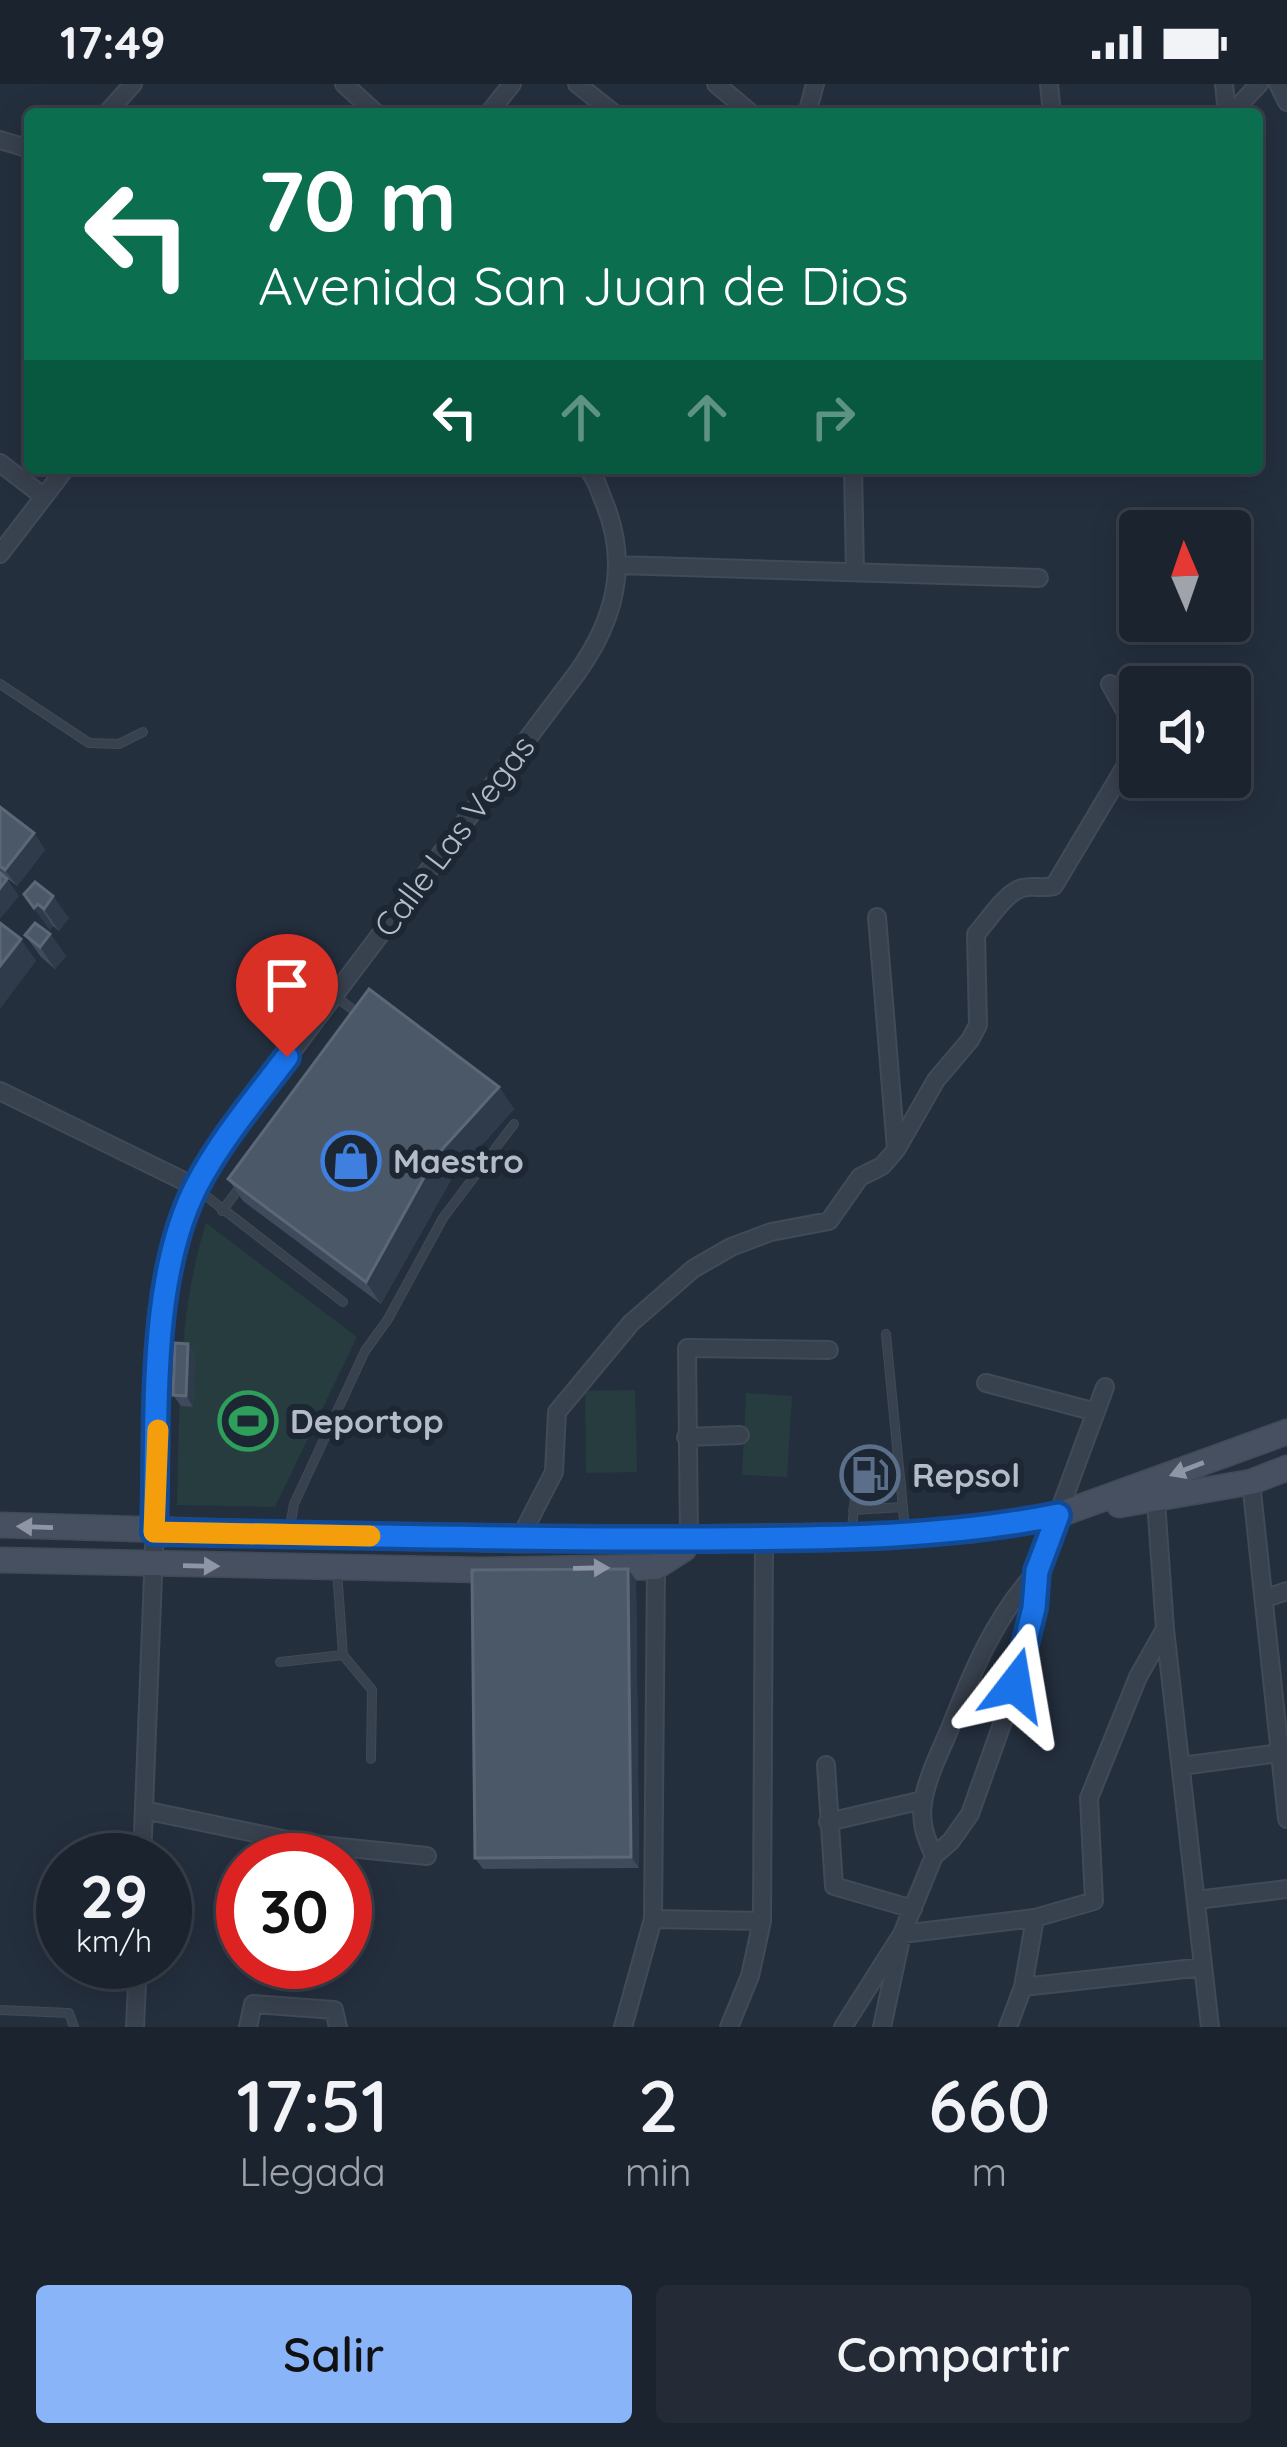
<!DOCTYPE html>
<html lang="es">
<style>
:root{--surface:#1b232e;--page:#242b36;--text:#f1f3f6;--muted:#a0a4aa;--line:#39404a;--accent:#8ab4f8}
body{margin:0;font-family:Quicksand,sans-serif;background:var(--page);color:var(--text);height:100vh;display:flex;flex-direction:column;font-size:45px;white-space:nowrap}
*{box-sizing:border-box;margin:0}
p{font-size:39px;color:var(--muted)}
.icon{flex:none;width:66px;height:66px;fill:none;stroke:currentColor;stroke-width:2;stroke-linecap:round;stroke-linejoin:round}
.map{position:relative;height:1943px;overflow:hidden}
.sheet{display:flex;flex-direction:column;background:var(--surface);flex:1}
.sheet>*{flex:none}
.hud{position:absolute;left:24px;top:24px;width:1239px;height:366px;border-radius:12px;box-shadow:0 6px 30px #0003,0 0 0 3px var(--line);background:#0b6e4f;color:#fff;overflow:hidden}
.needle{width:78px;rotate:358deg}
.controls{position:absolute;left:1119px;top:426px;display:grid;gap:24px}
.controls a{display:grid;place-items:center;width:132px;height:132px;border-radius:12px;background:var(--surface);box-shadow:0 6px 30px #0003,0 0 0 3px var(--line);font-size:60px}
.speed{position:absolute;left:36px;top:1749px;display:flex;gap:24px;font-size:60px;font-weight:700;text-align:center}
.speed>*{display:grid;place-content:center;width:156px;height:156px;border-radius:50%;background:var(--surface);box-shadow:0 6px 30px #0003,0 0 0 3px var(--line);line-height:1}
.speed small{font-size:30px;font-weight:400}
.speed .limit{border:18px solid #d22;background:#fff;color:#111}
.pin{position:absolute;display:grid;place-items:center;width:102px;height:102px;color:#fff;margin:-123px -51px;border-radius:50% 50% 50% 0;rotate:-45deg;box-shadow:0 0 12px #0007}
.pin .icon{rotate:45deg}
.me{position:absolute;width:132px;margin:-66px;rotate:14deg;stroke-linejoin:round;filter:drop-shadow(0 0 9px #0008)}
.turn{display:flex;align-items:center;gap:42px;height:252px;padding:0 36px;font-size:54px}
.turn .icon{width:156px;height:156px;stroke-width:2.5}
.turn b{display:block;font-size:84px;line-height:102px}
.lanes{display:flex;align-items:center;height:114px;padding:0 36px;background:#0003;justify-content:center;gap:60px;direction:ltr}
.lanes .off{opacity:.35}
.eta{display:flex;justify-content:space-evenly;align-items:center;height:204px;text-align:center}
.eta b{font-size:72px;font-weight:600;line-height:84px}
.cta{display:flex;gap:24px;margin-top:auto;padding:24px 36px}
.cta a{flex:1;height:138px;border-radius:12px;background:var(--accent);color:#111;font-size:48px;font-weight:600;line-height:138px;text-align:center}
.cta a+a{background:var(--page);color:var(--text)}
.status{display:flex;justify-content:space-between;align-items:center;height:84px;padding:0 60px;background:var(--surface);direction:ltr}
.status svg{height:33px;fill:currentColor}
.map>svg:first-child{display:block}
</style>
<div class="status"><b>17:49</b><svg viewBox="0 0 49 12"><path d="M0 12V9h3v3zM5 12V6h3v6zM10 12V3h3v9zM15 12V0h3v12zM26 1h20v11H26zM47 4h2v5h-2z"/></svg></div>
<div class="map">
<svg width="1287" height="1943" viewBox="0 0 1287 1943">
<rect width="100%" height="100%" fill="#242f3e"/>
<path fill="#263c3f" d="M 206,1139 L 357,1253 L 275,1423 L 177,1421 C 180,1325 177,1232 206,1139 Z
M 635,1306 L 637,1388 L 586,1389 L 585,1307 Z
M 746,1309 L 792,1312 L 787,1393 L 742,1391 Z"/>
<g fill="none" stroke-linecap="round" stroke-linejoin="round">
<defs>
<path id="service" d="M 0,600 L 89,659 L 119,660 L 143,648
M 335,912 L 361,932
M 197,1105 L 343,1218
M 222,1127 L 240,1103
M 886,1250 L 905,1445
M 883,1401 L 901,1400
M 853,1426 L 903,1423
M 290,1443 L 294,1420 L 365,1267 L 388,1235 L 443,1134 L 514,1040
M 852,1445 L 858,1381
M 337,1486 L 343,1571 L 372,1606 L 371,1675
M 280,1578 L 343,1571
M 0,1926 L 69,1929 L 74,1943"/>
<path id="minor" d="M 344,0 L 377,30
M 577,0 L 615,30
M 716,0 L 752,30
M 1049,0 L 1052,30
M 1224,0 L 1227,30
M 1278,0 L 1287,18
M 106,30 L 133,0
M 488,30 L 512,0
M 807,30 L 815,0
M 1231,30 L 1259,0
M 0,56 L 30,65
M 0,379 L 43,412
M 853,384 L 855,488
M 0,470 L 66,384
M 618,481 L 1039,494
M 877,833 L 896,1065
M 0,1007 L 196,1103
M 986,1299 L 1096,1328
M 686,1353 L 740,1351
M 1251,1398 L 1287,1735
M 1156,1417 L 1165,1545 L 1210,1943
M 689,1455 L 687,1264 L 829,1266
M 519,1456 L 554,1388 L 557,1328 L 631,1239 L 693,1185 L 731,1163 L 771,1148 L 829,1137 L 860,1093 L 882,1082 L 896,1066 L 936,996 L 970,956 L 978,941 L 976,850 C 988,837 1005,809 1022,804 C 1033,801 1043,805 1054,802 L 1138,661 L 1136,646 L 1110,600
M 1266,1514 L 1287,1507
M 826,1681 L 834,1802 L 913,1825
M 1181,1682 L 1287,1668
M 144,1726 L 302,1759 L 427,1772
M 828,1738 L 923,1716
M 934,1772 C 926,1754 920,1740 923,1719 C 926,1696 939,1670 948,1649 C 972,1589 993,1535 1037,1487
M 142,1776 L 163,1233 C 170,1171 186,1119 218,1066 L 577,589 C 615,536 630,480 604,418 C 599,405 596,394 587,384
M 1196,1816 L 1287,1805
M 653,1835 L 762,1837
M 1023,1903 L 1203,1883
M 135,1943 L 138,1878
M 248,1943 L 253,1920 L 334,1926 L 338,1943
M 623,1943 L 653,1835 L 656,1483
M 729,1943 L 750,1892 L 762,1837 L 764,1454
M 843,1943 L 902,1850 L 1035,1834 L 1094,1817 L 1089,1714 L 1138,1593 L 1165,1545
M 882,1943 L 902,1850 L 934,1772 L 951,1757 L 970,1730 L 1007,1626 L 1023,1575 L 1037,1487 L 1105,1303
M 1008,1943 L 1023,1903 L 1035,1834"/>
<path id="secondary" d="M 1119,1421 L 1251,1398 L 1287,1384
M 0,1441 L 519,1456 L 906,1451 L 972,1446 L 1058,1431 L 1287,1348
M 0,1476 L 481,1486 L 656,1483 L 684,1465 L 689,1455"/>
</defs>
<use href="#service" stroke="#414a57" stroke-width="10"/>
<use href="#minor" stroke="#414a57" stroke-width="20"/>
<use href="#secondary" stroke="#414a57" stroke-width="27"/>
<use href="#service" stroke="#38414e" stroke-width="8"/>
<use href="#minor" stroke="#38414e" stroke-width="16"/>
<use href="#secondary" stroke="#465061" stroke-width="24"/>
</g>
<path fill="#3f4b5c" d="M 0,723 L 34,749 L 45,766 L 17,802 L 0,789 Z
M 24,810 L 69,834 L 59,847 L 53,842 L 50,846 Z
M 50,850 L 66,872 L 55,885 L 41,873 L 25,851 Z
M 499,1003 L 514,1025 L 452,1094 L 381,1220 L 243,1117 L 228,1095 Z
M 188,1260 L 195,1271 L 193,1323 L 181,1322 L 173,1311 Z
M 636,1496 L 639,1784 L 483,1785 L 475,1774 Z"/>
<path fill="#2f3b4b" d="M 34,749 L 45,766 L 17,802 L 5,786 Z
M 7,795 L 19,812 L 0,835 L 0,804 Z
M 53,812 L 69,834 L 59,847 L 44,825 Z
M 38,820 L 53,842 L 50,846 L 34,824 Z
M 50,850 L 66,872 L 55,885 L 40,863 Z
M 21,855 L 36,877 L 0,925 L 0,882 Z
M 499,1003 L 514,1025 L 452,1094 L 381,1220 L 366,1198 L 436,1072 Z
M 188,1260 L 195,1271 L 193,1323 L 186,1312 Z
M 628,1485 L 636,1496 L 639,1784 L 631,1773 Z"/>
<path fill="#4b5868" stroke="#5c6777" stroke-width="3" d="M 0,723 L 34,749 L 5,786 L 0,782 Z
M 0,789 L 7,795 L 0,804 Z
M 35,798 L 53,812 L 44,825 L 38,820 L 34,824 L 24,810 Z
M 0,839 L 21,855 L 0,882 Z
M 35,839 L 50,850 L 40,863 L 25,851 Z
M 369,905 L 499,1003 L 436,1072 L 366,1198 L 228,1095 Z
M 175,1259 L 188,1260 L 186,1312 L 173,1311 Z
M 628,1485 L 631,1773 L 475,1774 L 472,1486 Z"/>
<defs><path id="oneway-solid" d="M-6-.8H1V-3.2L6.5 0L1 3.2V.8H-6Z" transform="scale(3)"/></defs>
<g fill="#8e96a5">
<use href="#oneway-solid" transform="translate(1187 1385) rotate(159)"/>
<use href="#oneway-solid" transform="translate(35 1443) rotate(-178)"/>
<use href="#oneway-solid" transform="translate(201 1482) rotate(1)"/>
<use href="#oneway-solid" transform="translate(591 1484) rotate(-1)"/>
</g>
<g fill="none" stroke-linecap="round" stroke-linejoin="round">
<defs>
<path id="route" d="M 287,973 C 256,1014 221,1055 197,1101 C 147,1198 158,1340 154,1448 C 337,1451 520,1456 703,1455 C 821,1454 941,1455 1058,1431 L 1037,1487 L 1034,1524 L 1015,1601"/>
</defs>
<use href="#route" stroke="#114b97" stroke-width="30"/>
<use href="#route" stroke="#1a73e8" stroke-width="21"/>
<path stroke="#f59e0b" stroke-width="21" d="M 158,1346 L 154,1448 L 370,1452"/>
</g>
<defs>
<symbol id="shop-ring" viewBox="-11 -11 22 22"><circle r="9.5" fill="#1d2633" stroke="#3f7fe0" stroke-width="1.5"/><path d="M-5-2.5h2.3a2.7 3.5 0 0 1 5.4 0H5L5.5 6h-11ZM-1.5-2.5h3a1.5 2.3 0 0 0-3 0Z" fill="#3f7fe0"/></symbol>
<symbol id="stadium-ring" viewBox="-11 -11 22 22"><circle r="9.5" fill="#1d2633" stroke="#2e9e5b" stroke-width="1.5"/><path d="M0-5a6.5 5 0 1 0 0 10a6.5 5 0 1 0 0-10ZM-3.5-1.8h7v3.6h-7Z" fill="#2e9e5b"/></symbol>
<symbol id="fuel-ring" viewBox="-11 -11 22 22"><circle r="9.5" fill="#1d2633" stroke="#5c6f8a" stroke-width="1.5"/><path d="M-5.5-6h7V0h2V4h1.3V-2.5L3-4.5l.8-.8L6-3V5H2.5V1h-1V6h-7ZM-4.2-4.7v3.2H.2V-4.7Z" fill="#5c6f8a"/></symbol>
</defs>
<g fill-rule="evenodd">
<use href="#shop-ring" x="318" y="1044" width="66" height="66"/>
<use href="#stadium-ring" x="215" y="1304" width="66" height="66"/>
<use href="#fuel-ring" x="837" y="1358" width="66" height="66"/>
</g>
<g text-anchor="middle" stroke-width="12" stroke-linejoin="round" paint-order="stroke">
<g font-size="33" fill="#b4bcc9" stroke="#1d2633">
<text transform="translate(454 752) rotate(-53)" y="12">Calle Las Vegas</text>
</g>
<g font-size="33" font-weight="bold" fill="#b4bcc9" stroke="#1d2633" text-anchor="start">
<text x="393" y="1089">Maestro</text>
<text x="290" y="1349">Deportop</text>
<text x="912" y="1403">Repsol</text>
</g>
</g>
</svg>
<div class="controls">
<a><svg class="needle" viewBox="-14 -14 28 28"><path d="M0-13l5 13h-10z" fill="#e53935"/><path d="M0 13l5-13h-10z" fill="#a0a4aa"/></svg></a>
<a><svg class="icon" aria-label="sound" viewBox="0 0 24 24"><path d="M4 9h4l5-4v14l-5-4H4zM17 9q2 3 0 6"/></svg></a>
</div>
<div class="speed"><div>29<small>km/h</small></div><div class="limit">30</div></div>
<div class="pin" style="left:287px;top:973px;background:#d93025"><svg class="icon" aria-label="arrive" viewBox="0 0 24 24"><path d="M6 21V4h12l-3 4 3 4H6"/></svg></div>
<svg class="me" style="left:1015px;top:1601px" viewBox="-20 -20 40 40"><path d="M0-17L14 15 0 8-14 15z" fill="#1a73e8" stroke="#fff" stroke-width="4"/></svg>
<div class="hud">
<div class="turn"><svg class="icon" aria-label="left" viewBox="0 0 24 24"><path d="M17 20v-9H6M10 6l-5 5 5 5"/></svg><div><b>70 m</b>Avenida San Juan de Dios</div></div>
<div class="lanes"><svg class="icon" aria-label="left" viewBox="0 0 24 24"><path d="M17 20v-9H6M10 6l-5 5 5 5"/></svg><svg class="icon off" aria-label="ahead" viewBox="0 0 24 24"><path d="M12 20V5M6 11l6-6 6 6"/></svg><svg class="icon off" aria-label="ahead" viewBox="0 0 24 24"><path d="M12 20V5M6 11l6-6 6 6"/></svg><svg class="icon off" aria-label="right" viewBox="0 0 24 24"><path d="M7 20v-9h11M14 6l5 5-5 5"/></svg></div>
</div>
</div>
<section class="sheet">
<div class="eta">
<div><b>17:51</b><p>Llegada</p></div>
<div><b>2</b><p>min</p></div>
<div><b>660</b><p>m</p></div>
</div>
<div class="cta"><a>Salir</a><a>Compartir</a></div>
</section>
